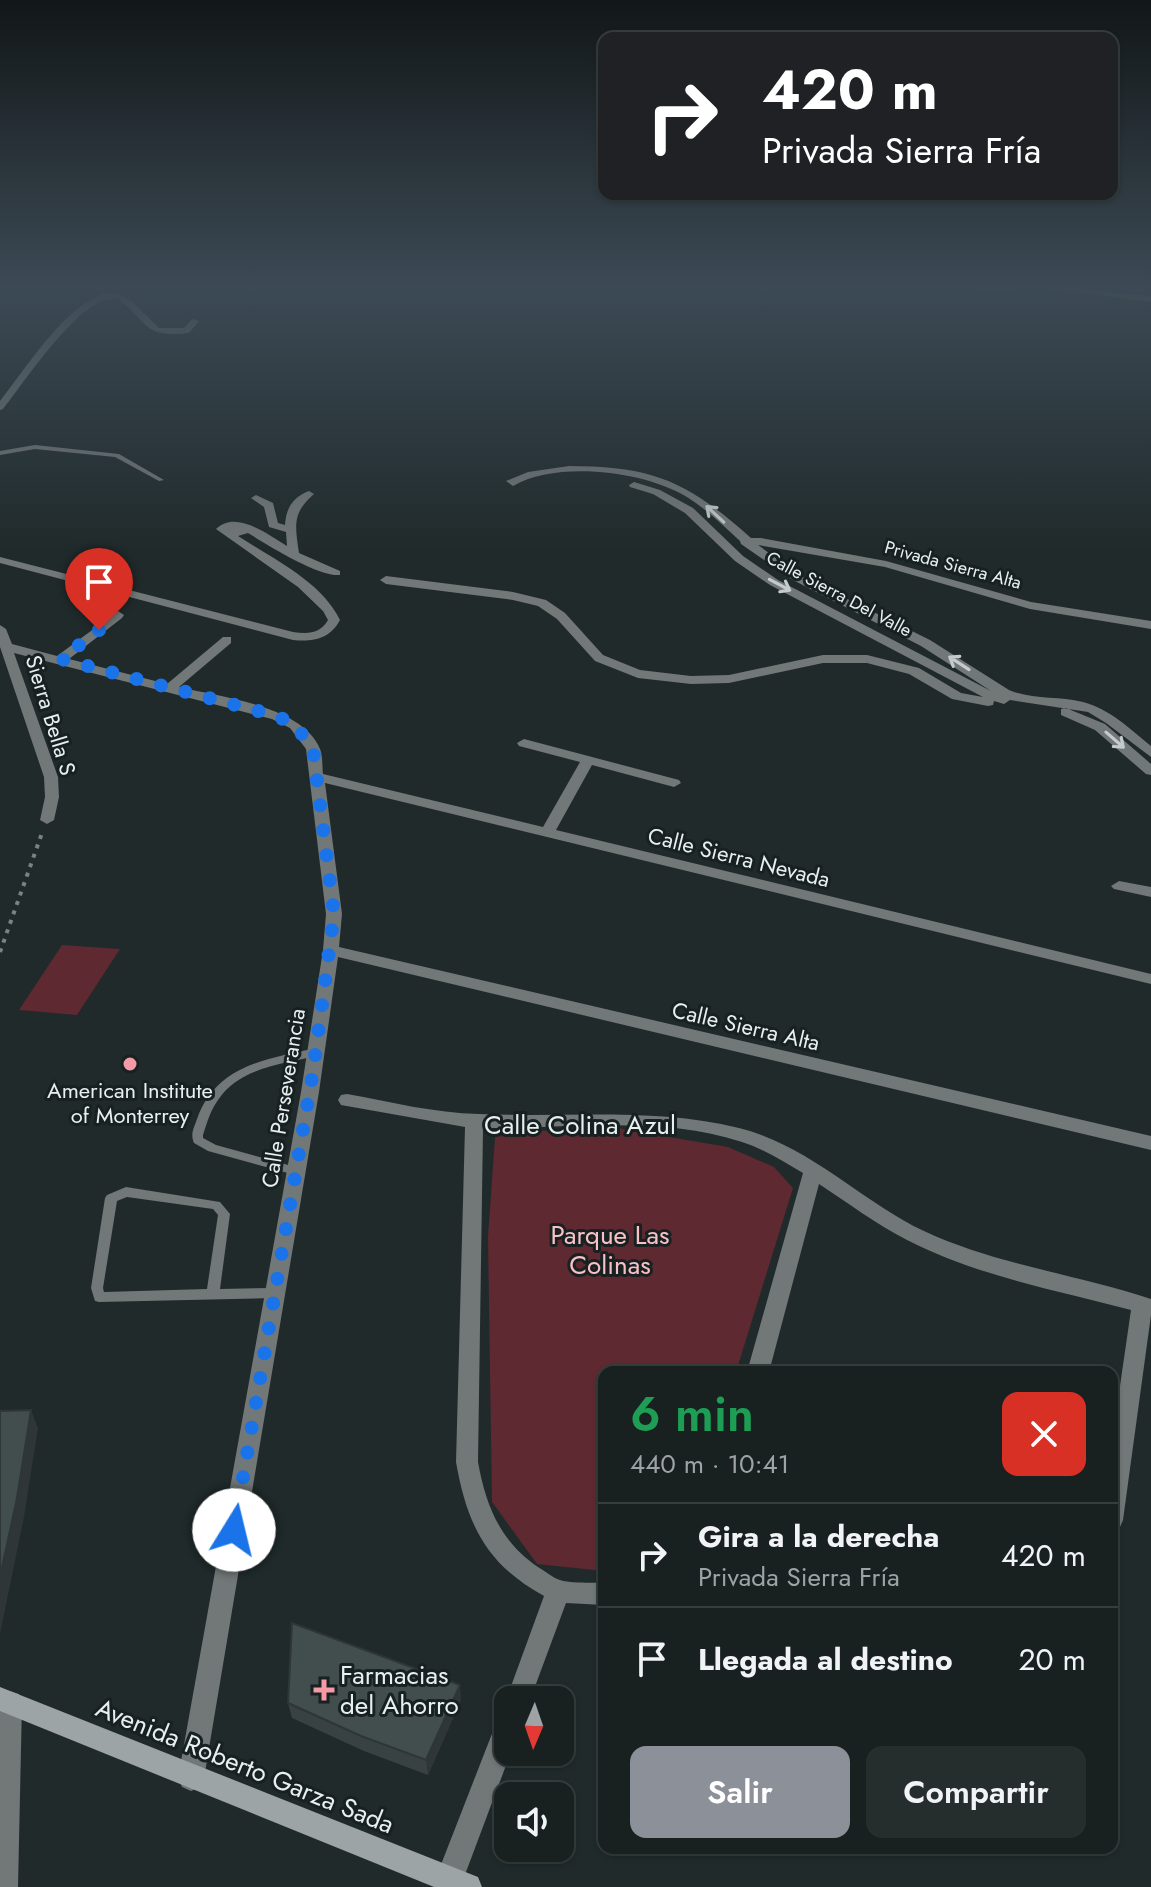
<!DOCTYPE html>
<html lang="es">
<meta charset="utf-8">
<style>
:root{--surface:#182020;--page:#252d2d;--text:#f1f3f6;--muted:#9fa3a5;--line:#363e3e;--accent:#8c9099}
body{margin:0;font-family:Jost,sans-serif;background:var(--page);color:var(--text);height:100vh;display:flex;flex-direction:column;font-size:30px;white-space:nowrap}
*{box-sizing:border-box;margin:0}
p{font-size:26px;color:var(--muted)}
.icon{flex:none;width:44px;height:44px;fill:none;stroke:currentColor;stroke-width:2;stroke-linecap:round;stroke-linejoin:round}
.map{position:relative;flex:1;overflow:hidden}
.details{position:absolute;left:598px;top:1366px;width:520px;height:488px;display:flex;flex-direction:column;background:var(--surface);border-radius:16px;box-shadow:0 2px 6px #0004,0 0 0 2px var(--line)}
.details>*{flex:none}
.guide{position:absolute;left:598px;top:32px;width:520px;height:168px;border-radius:16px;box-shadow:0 2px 6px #0004,0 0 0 2px var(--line);background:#202124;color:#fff;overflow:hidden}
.needle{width:52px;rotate:182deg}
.fabs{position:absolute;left:494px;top:1686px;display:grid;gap:16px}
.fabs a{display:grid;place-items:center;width:80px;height:80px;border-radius:16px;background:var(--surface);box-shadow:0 2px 6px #0004,0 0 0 2px var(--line);font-size:40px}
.pin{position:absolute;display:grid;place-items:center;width:68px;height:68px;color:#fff;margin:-82px -34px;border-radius:50% 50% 50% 0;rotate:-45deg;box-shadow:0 0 8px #0007}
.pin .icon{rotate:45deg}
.me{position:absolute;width:88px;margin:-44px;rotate:9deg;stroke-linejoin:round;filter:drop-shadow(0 0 6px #0008)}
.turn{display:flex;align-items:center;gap:28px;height:168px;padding:0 32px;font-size:36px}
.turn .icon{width:104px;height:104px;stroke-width:2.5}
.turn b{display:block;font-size:56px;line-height:68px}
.round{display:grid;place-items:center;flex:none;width:84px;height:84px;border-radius:16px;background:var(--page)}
.headline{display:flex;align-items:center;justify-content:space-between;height:136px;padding:0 32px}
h1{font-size:48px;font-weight:600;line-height:60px;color:#1e9e55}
.primary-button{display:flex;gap:16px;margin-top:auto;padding:16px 32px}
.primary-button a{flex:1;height:92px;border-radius:16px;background:var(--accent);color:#fff;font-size:32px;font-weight:600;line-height:92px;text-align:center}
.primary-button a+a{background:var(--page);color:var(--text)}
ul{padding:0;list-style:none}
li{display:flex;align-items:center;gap:24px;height:104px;padding:0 32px;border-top:2px solid var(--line)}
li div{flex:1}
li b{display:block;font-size:30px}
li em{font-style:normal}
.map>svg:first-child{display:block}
</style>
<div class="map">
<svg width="1151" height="1887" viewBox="0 0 1151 1887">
<rect width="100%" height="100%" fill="#202a2b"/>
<path fill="#5e2931" d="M 62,945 L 120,949 L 77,1015 L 19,1010 Z
M 616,1128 L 728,1147 L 774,1167 L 793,1188 L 736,1372 L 604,1372 L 604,1571 L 537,1564 L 492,1502 L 488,1237 L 495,1137 L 540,1131 Z"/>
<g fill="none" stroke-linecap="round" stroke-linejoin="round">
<path stroke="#7a8283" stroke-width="4" stroke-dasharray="4 6" stroke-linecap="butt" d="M 0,952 L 42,833"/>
<path fill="#727778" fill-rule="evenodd" d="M 35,445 L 119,454 L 164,480 L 159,481 L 115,457 L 35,449 L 0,455 L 0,451 Z
M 316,1048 L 320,1049 L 321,1052 L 320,1055 C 284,1064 240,1067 218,1100 C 210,1111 207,1123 203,1135 L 203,1138 L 216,1145 L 299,1168 L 301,1171 L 299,1174 L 295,1175 L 208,1151 L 194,1143 C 190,1134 194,1128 197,1119 C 216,1065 267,1059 316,1048 Z
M 126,1187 L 220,1202 L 230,1214 L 220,1289 L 274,1288 L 278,1289 L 280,1293 L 278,1297 L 274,1298 L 99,1302 L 95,1301 L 91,1288 L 105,1198 L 107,1195 ZM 127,1197 L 213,1209 L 218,1215 L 207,1289 L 104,1292 L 103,1288 L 117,1201 Z"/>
<path fill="#727778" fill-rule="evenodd" d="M 975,287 L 1017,287 L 1013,289 L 979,289 Z
M 1038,287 L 1063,287 L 1151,296 L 1151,302 Z
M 113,292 L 132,301 L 159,328 L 184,328 L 192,319 L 199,321 L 189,333 C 142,338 150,323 118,299 C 84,290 24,383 3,409 L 0,410 L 0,401 C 26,369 71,295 113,292 Z
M 569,466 C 654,466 688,482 751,538 L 761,538 L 886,561 L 1031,602 L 1151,621 L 1151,629 L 1030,609 L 885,567 L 758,545 L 801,576 L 930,640 L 1009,690 C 1032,700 1058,696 1083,702 C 1110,709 1130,729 1151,746 L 1151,757 L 1106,723 L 1088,712 L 1010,700 L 1004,704 L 994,701 L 993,705 L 988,706 L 952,699 L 909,674 L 867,663 L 823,663 L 729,683 L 691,684 L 638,678 L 595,661 L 557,619 L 538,606 L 513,600 L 386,584 L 380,580 L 386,576 L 513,592 L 546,600 L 565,613 L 603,655 L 640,670 L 691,676 L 729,675 L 823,655 L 867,655 L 919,668 L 961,693 L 983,697 L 770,585 L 735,561 L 685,513 L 653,494 L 630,487 L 629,485 L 634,482 L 660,490 L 693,508 L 743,556 L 778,580 L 991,691 L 921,646 L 793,580 L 741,544 L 740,541 C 723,525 706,509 687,497 C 642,470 556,461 513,486 L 506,481 L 528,472 Z
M 309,491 L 314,494 C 292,513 295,525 299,553 L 340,571 L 340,575 C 318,577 268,545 248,533 L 238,536 C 273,559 321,581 340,620 C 330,639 313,642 293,640 L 0,563 L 0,557 L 293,632 C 308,634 320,634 328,620 L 323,611 L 298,587 L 216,529 C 236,509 268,535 287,546 L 286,532 L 269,527 L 264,507 L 251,498 L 256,495 L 273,503 L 278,523 L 285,525 C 286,508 293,497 309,491 Z
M 118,611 L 124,615 L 122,618 L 69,659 L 167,684 L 223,637 L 231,637 L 231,643 L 179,687 C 220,697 303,706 320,749 C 323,756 322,767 323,774 L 543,827 L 580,762 L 519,746 L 517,743 L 524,739 L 679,780 L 681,783 L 674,787 L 592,765 L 556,830 L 1151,974 L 1151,984 L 325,783 L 342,914 L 339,947 L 1151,1136 L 1151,1150 L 338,957 L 319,1092 L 204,1778 L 200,1787 L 191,1791 L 182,1787 L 178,1778 L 301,1092 L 323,950 L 326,914 L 306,749 L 290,728 L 272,719 L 14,653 L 58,777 L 59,797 L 54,820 L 47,824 L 40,820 L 45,797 L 44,777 L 0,647 L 0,625 L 6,629 L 12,644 L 57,656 Z
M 1066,708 L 1105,724 L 1151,764 L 1151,775 L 1146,774 L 1095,730 L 1061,715 L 1061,709 Z
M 1119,881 L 1151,887 L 1151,897 L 1114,889 L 1111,886 Z
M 347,1094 C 391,1102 434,1113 479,1114 C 566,1118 653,1107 739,1128 C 809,1145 861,1201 924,1231 C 997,1265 1076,1274 1151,1299 L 1151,1315 L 1123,1520 L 1120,1527 L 1112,1530 L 1112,1441 L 1131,1310 C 1056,1290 977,1276 907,1240 C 876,1224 848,1203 819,1184 L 769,1372 L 747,1372 L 803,1173 C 783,1161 764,1149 742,1142 C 661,1115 567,1129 483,1128 L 478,1462 C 486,1506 500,1541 538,1567 C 545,1571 553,1578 560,1580 C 573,1584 590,1582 604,1583 L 604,1605 L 566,1603 L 530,1700 L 508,1700 L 508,1706 L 506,1700 L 544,1596 C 487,1565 467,1525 456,1462 L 465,1127 L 341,1105 L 338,1100 L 341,1095 Z
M 10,1691 L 19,1694 L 22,1703 L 18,1887 L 0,1887 L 0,1697 Z
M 508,1713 L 508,1752 L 511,1752 L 463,1880 L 460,1887 L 438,1887 L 435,1880 L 495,1726 L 499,1717 Z"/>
<path fill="#9ca4a5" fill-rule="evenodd" d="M 0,1687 L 478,1877 L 482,1887 L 434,1887 L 0,1711 Z"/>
</g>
<path fill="#394243" d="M 461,1700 L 428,1775 L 364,1751 L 292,1718 L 288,1703 Z"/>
<path fill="#2e3637" d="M 31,1410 L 38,1428 L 24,1517 L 0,1634 L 0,1577 Z
M 460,1685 L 461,1700 L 428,1775 L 426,1760 Z"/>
<path fill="#424d4e" stroke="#2e3637" stroke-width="2" d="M 31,1410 L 17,1498 L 0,1577 L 0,1411 Z
M 292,1623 L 460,1685 L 426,1760 L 361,1736 L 288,1703 Z"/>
<defs><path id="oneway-shaft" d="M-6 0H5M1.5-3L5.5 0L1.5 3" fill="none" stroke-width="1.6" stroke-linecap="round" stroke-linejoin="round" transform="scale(2)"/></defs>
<g stroke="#c5cbcb">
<use href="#oneway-shaft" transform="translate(715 514) rotate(-137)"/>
<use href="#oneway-shaft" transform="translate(780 585) rotate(28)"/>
<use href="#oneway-shaft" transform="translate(959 663) rotate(-147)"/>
<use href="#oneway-shaft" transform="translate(1115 740) rotate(41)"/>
</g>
<linearGradient id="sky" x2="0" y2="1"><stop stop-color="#121718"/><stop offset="0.52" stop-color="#3c4a55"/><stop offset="1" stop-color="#3c4a55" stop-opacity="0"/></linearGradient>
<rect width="1151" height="551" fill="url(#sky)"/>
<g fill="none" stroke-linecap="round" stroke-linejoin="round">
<path stroke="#1a73e8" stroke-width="14" stroke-dasharray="0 25.2" d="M 99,630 L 61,659 L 277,716 L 295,725 L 313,749 L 334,914 L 313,1072 L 234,1530"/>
</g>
<g fill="#f49aa4" stroke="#172122" stroke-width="3">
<circle cx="130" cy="1064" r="8"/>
<path d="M320 1678h8v8h8v8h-8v8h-8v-8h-8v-8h8z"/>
</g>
<g text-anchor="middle" stroke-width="6" stroke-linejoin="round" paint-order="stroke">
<g font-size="18" fill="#e8efef" stroke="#172122">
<text transform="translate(953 565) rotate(15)" y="6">Privada Sierra Alta</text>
<text transform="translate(839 594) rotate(28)" y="6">Calle Sierra Del Valle</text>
</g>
<g font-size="22" fill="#e8efef" stroke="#172122">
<text transform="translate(51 715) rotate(73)" y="8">Sierra Bella S</text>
<text transform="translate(739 857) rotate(14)" y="8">Calle Sierra Nevada</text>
<text transform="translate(746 1026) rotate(13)" y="8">Calle Sierra Alta</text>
<text transform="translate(283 1098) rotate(-81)" y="8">Calle Perseverancia</text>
</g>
<g font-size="22" fill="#e8efef" stroke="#172122">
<text x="130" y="1098">American Institute<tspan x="130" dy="25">of Monterrey</tspan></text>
</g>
<g font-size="26" fill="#e8efef" stroke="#172122">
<text x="580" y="1134">Calle Colina Azul</text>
<text transform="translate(245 1766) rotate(22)" y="9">Avenida Roberto Garza Sada</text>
</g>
<g font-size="26" fill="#f9c1c6" stroke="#172122">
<text x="610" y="1244">Parque Las<tspan x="610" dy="30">Colinas</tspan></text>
</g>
<g font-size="26" fill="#e8efef" stroke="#172122" text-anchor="start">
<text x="340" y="1684">Farmacias<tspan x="340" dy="30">del Ahorro</tspan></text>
</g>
</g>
</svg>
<div class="fabs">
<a><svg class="needle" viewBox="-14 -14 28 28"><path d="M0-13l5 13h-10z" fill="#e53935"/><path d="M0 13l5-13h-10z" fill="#9fa3a5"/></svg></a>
<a><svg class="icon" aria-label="sound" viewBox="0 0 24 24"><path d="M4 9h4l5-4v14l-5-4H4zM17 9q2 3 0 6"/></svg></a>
</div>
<div class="pin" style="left:99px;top:630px;background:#d93025"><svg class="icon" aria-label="arrive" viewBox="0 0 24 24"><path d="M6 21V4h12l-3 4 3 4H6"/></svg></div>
<svg class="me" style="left:234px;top:1530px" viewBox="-20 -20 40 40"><circle r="19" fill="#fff"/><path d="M0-13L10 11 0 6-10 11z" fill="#1a73e8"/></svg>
<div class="guide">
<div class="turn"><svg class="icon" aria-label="right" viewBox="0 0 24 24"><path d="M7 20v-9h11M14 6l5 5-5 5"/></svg><div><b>420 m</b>Privada Sierra Fría</div></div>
</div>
<section class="details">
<div class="headline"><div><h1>6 min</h1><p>440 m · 10:41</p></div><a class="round" style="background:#d93025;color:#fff"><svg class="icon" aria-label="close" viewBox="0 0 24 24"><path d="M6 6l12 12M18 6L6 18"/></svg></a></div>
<ul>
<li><svg class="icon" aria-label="right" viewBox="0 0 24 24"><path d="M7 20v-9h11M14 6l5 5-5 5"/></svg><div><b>Gira a la derecha</b><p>Privada Sierra Fría</p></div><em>420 m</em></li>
<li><svg class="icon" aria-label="arrive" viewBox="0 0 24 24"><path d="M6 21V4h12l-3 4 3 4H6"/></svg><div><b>Llegada al destino</b></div><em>20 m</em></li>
</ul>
<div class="primary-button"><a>Salir</a><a>Compartir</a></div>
</section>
</div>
